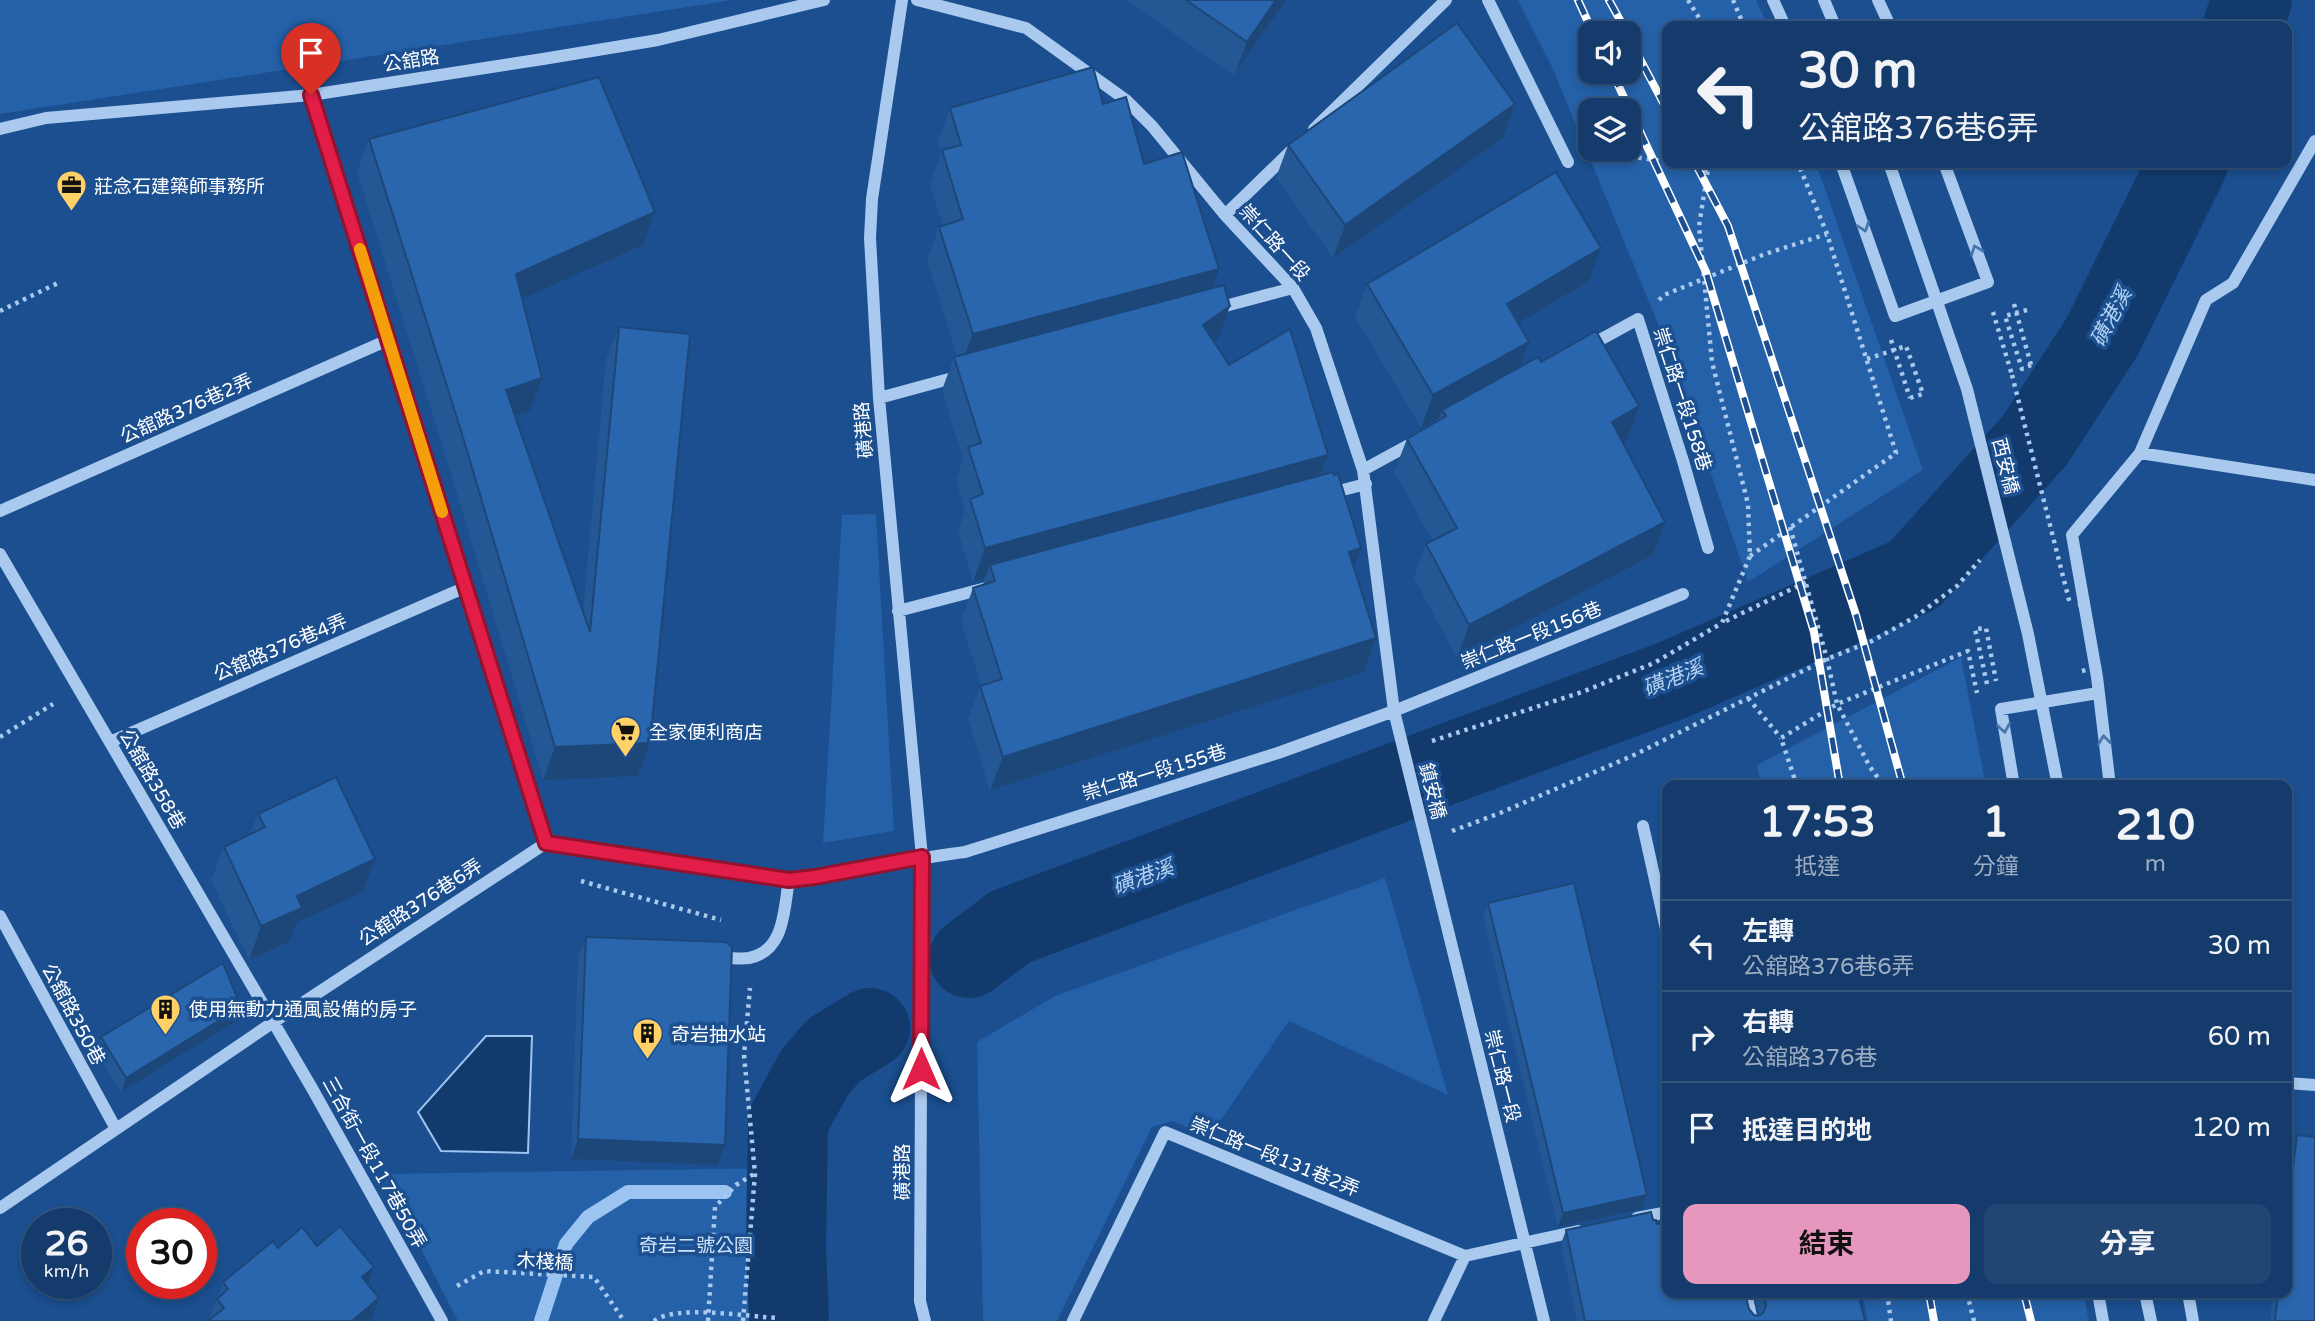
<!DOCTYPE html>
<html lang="zh-TW">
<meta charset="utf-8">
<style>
:root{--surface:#143b6b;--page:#214673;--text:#f1f3f6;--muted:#9dadc1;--line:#33557e;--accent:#e797bd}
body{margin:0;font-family:"Varela Round","Noto Sans TC",sans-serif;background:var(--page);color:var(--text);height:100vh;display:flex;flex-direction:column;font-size:26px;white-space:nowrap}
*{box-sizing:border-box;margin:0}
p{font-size:23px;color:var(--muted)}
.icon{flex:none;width:38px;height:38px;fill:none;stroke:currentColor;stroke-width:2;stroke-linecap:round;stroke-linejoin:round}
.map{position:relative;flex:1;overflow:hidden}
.panel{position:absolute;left:1662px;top:780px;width:630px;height:518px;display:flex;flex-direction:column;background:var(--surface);border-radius:14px;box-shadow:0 4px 10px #0003,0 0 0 2px var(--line)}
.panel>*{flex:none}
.top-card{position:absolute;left:1662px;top:21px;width:630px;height:147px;border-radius:14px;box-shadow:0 4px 10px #0003,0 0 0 2px var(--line);background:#143b6b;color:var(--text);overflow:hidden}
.fabs{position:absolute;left:1578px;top:21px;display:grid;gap:14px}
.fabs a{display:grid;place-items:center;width:63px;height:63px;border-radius:14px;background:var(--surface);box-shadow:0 4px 10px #0003,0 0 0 2px var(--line);font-size:35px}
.speed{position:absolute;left:21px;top:1208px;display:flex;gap:14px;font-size:35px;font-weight:700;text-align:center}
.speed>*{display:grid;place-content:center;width:91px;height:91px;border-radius:50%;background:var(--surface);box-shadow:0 4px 10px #0003,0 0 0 2px var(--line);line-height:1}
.speed small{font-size:18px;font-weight:400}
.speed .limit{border:10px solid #d22;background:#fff;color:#111}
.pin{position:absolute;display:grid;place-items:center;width:60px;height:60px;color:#fff;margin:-72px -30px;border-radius:50% 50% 50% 0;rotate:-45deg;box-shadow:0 0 7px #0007}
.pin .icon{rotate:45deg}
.me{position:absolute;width:77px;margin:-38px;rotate:0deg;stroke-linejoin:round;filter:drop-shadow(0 0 5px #0008)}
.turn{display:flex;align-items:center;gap:24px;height:147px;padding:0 21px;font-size:32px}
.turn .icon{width:91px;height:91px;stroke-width:2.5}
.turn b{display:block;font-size:49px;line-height:60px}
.eta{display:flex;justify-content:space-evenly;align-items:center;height:119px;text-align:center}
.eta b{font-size:42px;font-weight:700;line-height:49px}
.button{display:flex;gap:14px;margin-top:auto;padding:14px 21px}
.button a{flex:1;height:80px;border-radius:14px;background:var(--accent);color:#111;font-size:28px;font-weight:700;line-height:80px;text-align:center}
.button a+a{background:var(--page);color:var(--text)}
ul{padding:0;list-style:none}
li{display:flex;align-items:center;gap:21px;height:91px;padding:0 21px;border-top:2px solid var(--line)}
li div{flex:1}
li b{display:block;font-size:26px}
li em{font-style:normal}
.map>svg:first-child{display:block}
</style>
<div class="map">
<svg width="2315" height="1321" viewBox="0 0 2315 1321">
<rect width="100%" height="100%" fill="#1b4f8f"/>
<path fill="#2461a8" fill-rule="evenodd" d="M 0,0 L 733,0 L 0,114 Z
M 1518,0 L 1756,0 L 1768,26 L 1668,26 L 1668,163 L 1816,163 L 1923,470 L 1748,582 L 1668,348 L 1552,67 ZM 1629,33 L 1629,72 L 1591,72 L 1591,33 ZM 1629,110 L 1629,149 L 1591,149 L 1591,110 Z
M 876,514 L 894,831 L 823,843 L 842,515 Z
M 1961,657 L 1986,786 L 1761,786 L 1757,765 Z
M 1385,878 L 1448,1095 L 1289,1021 L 1209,1137 L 1173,1121 L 1152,1127 L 1057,1321 L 983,1321 L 977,1042 L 1055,996 Z
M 779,1168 L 768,1321 L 458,1321 L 382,1174 Z
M 1862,1293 L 2083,1293 L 2089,1321 L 1868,1321 Z"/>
<path fill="#123a6d" stroke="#9cc4f0" stroke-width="2" d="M 486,1036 L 532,1036 L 528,1153 L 441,1151 L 418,1112 Z"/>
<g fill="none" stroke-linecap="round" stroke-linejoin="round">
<path stroke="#9cc4f0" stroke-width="14" d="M 541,1321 L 566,1244 L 588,1217 L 628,1192 L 725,1192"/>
<path stroke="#123a6d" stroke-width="80" d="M 2243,26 L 2252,0
M 969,958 L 1010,927 L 1673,680 L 1914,575 L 2035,440 L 2102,337 L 2188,163
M 789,1321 L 786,1247 L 788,1121 L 815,1072 L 834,1050 L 870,1028"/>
<path stroke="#a9c9ee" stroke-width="4.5" stroke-dasharray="3.5 5" stroke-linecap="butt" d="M 1688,0 L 1701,21 L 1701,26
M 1733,0 L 1744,26
M 1596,159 L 1628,156 L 1668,162
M 1671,163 L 1708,172
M 1709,163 L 1699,226 L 1712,362 L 1748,504 L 1750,556 L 1722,623 L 1806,582
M 1659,300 L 1664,295 L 1765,254 L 1827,234
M 2027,310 L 2005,316 L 2022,369 L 2031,365
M 0,311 L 58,283
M 1993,312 L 2012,375
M 1867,359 L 1906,346 L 1923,394 L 1910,398
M 1790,527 L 1827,659 L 1837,704 L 1870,767 L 1884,786
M 1750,556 L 1896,453 L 1827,234 L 1798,163
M 1987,684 L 1975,629 L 1986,628 L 1996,681
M 1748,698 L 1781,738
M 0,737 L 53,704
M 1432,741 L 1582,692 L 1654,663 L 1722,623
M 1797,786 L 1781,738 L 1837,704 L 1968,651 L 1977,693
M 1452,831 L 1500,813 L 1634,755 L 1827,659 L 1872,641 L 1915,617 L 1957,586 L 1980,560
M 581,881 L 721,920
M 457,1286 L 484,1271 L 594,1277 L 624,1321
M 1887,1293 L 1891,1321
M 1933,1293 L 1937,1297 L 1947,1293
M 1967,1293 L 1974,1321
M 654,1321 C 676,1304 749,1317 779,1318
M 708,1321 L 715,1207 L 736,1185 L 754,1174
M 743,1321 L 755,1174 L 744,1055 L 750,988"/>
<path stroke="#a9c9ee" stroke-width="12" d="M 902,0 L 872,199 L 870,238 L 879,398 L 922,857 L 920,1301 L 925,1321
M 917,0 L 1026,28 L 1126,100 L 1152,126 L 1225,215 L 1293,288 L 1316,328 L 1363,470 L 1394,711 L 1544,1321
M 1488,0 L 1568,162
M 1773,0 L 1785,26
M 1824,0 L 1835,26
M 1878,0 L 1890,26
M 311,95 L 546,843
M 0,129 L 46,118 L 311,95 L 543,59 L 658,40 L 824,0
M 1314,129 L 1446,0
M 1841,163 L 1895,316 L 1988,282 L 1944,163
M 1225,215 L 1293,149
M 1214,309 L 1293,288
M 1587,347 L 1638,319 L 1683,461 L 1708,548
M 879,398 L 960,376
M 2140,453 L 2206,300 L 2233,283 L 2315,141
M 1363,470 L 1418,440
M 1327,494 L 1366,484
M 0,511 L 388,340
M 0,554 L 313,1090 L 442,1321
M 898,611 L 986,588
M 110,742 L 466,587
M 2014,786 L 2001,709 L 2098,693
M 2110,786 L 2097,677 L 2072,535 L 2140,453 L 2315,480
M 1643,826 L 1668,938
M 0,916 L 116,1129
M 726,958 C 733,958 742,959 749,958 C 785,951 784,909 789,879
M 2287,1083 L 2315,1085
M 0,1208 L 272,1023 L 546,843 L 789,879 C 848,874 906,859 965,852 L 1278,753 L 1394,711 L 1683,594
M 1637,1218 L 1668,1212
M 1746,1293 L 1752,1321
M 2098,1293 L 2103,1321
M 2145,1293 L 2151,1321
M 2188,1293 L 2193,1321
M 1073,1321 L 1165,1132 L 1465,1256
M 1434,1321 L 1465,1256 L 1578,1231"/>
<defs>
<path id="rail" d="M 1578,0 L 1593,33
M 1609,0 L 1627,33
M 1629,38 L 1668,112
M 1612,72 L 1706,272 L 1814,632 L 1840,786
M 1695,163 L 1728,226 L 1856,615 L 1903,786
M 1929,1293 L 1934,1321
M 2024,1293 L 2031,1321"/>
</defs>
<use href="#rail" stroke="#fff" stroke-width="8"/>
<use href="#rail" stroke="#1b4f8f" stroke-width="5" stroke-dasharray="16" stroke-linecap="butt"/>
<path stroke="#a9c9ee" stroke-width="4.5" stroke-dasharray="3.5 5" stroke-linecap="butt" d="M 2014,304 L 2031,365
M 1891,340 L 1910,398
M 2012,375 L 2070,604
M 2078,605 L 2090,602
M 2082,671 L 2101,666"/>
<path stroke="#a9c9ee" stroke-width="12" d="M 1889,163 L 1967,389 L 2028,634 L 2058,786"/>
</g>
<path fill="#245895" d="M 1126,0 L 1286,0 L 1234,75 Z
M 1103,104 L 1144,164 L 1212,289 L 1218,339 L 1214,342 L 1229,365 L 1328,455 L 1321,475 L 1354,568 L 1376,638 L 1364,672 L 990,790 L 968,719 L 981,685 L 961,621 L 973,588 L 983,585 L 985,578 L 973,582 L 958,532 L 965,511 L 956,480 L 963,459 L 942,390 L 954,357 L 957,356 L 927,260 L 939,227 L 943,226 L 930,184 L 941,153 L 938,142 L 950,108 Z
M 1515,104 L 1503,138 L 1333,258 L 1276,178 L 1288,145 Z
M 369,139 L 655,212 L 643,245 L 522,299 L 542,378 L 530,411 L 515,416 L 583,612 L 606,360 L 619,327 L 650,743 L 638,776 L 543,780 L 449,467 L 357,172 Z
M 1601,248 L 1589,281 L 1518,323 L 1529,342 L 1520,367 L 1541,362 L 1627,440 L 1623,442 L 1665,522 L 1653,555 L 1457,658 L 1414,578 L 1426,544 L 1433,541 L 1394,472 L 1407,439 L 1438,420 L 1439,418 L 1421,428 L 1355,317 L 1367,284 Z
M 258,814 L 375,859 L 363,892 L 296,923 L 290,941 L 249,960 L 211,880 L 224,847 L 250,834 Z
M 1488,903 L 1647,1195 L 1642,1209 L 1558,1227 L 1483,917 Z
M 586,937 L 725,1145 L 718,1165 L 571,1159 L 578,957 Z
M 236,1021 L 121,1092 L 96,1051 L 101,1037 Z
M 2297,1135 L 2315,1321 L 2270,1321 L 2273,1293 L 2287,1293 L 2287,1175 L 2290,1155 Z
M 1653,1220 L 1754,1315 L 1759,1315 L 1754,1293 L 1858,1293 L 1865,1321 L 1577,1321 L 1561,1244 L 1566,1230 Z
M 317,1246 L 374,1267 L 368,1284 L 379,1298 L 371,1321 L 208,1321 L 223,1282 Z"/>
<path fill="#1d4779" d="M 1276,0 L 1286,0 L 1234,75 L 1247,42 Z
M 1515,104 L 1503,138 L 1333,258 L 1345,225 Z
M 655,212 L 643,245 L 504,307 L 516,274 Z
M 1601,248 L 1589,281 L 1495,337 L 1507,304 Z
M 1219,269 L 1207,302 L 960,367 L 973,334 Z
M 1230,306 L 1218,339 L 1191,359 L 1203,325 Z
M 1529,342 L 1517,375 L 1442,410 L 1439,418 L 1421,428 L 1433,395 Z
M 542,378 L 530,411 L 494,423 L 506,390 Z
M 1639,406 L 1627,440 L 1600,455 L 1612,422 Z
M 1328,455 L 1316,488 L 990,565 L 985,578 L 973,582 L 985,548 Z
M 1665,522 L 1653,555 L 1457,658 L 1469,625 Z
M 1361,548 L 1349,581 L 1349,552 Z
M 1376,638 L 1364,672 L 990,790 L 1003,757 Z
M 650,743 L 638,776 L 543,780 L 555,747 Z
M 375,859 L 363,892 L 296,923 L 290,941 L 249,960 L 261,926 L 297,896 Z
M 241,1007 L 236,1021 L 121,1092 L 126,1078 Z
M 578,1139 L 725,1145 L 718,1165 L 571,1159 Z
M 1647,1195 L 1642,1209 L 1558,1227 L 1563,1213 Z
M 374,1267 L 362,1300 L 362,1277 Z
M 379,1298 L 371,1321 L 352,1321 Z"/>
<path fill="#2a66ad" stroke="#1d4779" stroke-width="2" d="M 1186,0 L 1276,0 L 1247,42 Z
M 1457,23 L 1515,104 L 1345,225 L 1288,145 Z
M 1093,67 L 1103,104 L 1126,97 L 1144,164 L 1182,152 L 1219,269 L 973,334 L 939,227 L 963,219 L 942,150 L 961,145 L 950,108 Z
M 599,77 L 655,212 L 516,274 L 542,378 L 506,390 L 590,632 L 619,327 L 690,334 L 650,743 L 555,747 L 462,434 L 369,139 Z
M 1556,172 L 1601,248 L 1507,304 L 1529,342 L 1433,395 L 1367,284 Z
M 1224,285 L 1230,306 L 1203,325 L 1229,365 L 1290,329 L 1328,455 L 985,548 L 970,499 L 983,494 L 968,447 L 981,443 L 954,357 Z
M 1596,331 L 1639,406 L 1612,422 L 1665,522 L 1469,625 L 1426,544 L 1457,528 L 1407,439 L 1446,416 L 1442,410 L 1538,357 L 1541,362 Z
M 1333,472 L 1334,475 L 1338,474 L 1361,548 L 1349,552 L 1376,638 L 1003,757 L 980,686 L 1002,679 L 973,588 L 995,581 L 990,565 Z
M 336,777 L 375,859 L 297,896 L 302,908 L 261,926 L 224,847 L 265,827 L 258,814 Z
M 1574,883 L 1647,1195 L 1563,1213 L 1488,903 Z
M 586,937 L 726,942 L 732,947 L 725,1145 L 578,1139 Z
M 223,963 L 241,1007 L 126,1078 L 101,1037 Z
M 2297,1135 L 2315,1137 L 2315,1321 L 2275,1321 L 2278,1293 L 2287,1293 L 2287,1216 Z
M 1651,1212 L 1653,1220 L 1656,1220 L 1657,1224 L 1668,1222 L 1668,1293 L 1745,1293 L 1749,1309 L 1754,1315 L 1758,1316 L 1763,1313 L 1766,1306 L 1763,1293 L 1858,1293 L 1865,1321 L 1585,1321 L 1566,1230 Z
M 340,1226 L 374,1267 L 362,1277 L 379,1298 L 352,1321 L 208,1321 L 224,1308 L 217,1299 L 228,1289 L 223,1282 L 273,1241 L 278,1248 L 302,1227 L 317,1246 Z"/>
<defs><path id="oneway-chevron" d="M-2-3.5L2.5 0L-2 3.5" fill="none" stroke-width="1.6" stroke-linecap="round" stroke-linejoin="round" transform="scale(1.75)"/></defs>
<g stroke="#4674ac">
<use href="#oneway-chevron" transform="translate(1864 227) rotate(71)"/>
<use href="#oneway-chevron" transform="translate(1976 250) rotate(-111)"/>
<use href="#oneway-chevron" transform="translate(2004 728) rotate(81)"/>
<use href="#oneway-chevron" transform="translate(2104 740) rotate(-97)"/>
</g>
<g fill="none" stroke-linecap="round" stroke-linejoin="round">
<defs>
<path id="route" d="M 311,95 L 546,843 L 789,880 L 815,877 L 922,857 L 921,1069"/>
</defs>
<use href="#route" stroke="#92132f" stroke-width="18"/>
<use href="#route" stroke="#e11d48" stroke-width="12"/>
<path stroke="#f59e0b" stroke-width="12" d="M 360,249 L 442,512"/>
</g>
<defs>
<symbol id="office-pin" viewBox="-11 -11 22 30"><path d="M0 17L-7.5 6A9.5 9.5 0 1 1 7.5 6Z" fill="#ffd166" stroke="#1b4f8f"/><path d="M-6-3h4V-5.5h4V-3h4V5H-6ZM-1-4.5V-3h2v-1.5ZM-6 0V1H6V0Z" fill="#111"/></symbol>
<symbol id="supermarket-pin" viewBox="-11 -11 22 30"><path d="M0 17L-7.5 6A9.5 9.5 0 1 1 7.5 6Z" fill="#ffd166" stroke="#1b4f8f"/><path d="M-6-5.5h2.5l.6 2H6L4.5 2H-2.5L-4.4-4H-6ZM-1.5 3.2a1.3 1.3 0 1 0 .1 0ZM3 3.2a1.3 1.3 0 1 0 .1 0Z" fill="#111"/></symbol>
<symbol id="building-pin" viewBox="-11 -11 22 30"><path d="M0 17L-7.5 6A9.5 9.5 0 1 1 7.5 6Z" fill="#ffd166" stroke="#1b4f8f"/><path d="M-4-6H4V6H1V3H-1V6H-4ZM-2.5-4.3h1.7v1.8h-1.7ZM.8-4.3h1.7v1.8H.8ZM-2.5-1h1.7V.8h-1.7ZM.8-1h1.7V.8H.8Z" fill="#111"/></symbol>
</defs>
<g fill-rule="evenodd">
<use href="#office-pin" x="54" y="168" width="35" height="47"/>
<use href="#supermarket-pin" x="608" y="714" width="35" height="47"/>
<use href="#building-pin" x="148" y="992" width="35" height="47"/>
<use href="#building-pin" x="630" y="1016" width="35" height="47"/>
</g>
<g text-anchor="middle" stroke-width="7" stroke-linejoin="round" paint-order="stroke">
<g font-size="19" fill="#fff" stroke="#1b4f8f">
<text transform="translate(411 60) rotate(-9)" y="7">公舘路</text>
<text transform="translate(1275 242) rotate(48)" y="7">崇仁路一段</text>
<text transform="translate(1683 399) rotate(72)" y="7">崇仁路一段158巷</text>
<text transform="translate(186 408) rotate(-24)" y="7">公舘路376巷2弄</text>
<text transform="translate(863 430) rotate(-95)" y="7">磺港路</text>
<text transform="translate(2006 466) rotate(76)" y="7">西安橋</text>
<text transform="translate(1531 635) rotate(-22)" y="7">崇仁路一段156巷</text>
<text transform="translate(280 647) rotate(-23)" y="7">公舘路376巷4弄</text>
<text transform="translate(1154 772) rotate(-17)" y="7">崇仁路一段155巷</text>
<text transform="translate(153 779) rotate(60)" y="7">公舘路358巷</text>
<text transform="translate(1433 791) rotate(76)" y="7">鎮安橋</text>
<text transform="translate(420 902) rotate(-33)" y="7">公舘路376巷6弄</text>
<text transform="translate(74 1014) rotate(62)" y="7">公舘路350巷</text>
<text transform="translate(1503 1076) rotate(76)" y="7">崇仁路一段</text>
<text transform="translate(1275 1156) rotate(22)" y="7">崇仁路一段131巷2弄</text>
<text transform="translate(375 1162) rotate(61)" y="7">三合街一段117巷50弄</text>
<text transform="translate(902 1172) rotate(-90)" y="7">磺港路</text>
<text transform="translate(545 1261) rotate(3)" y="7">木棧橋</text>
</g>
<g font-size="19" fill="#fff" stroke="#1b4f8f" text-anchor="start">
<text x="94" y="193">莊念石建築師事務所</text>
<text x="649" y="739">全家便利商店</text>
<text x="189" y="1016">使用無動力通風設備的房子</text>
<text x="671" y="1041">奇岩抽水站</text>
</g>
<g font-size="19" fill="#cfe3fa" stroke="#1b4f8f">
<text x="696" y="1252">奇岩二號公園</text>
</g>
<g font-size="21" font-style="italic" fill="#b5d3f5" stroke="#1b4f8f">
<text transform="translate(2111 317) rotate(-62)" y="7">磺港溪</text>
<text transform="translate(1673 678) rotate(-22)" y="7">磺港溪</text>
<text transform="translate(1143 877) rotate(-20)" y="7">磺港溪</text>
</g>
</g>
</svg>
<div class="fabs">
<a><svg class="icon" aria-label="sound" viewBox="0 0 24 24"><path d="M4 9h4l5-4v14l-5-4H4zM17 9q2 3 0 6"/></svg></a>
<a><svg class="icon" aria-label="layers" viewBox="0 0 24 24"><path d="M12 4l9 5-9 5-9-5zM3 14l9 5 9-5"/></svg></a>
</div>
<div class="speed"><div>26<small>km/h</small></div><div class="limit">30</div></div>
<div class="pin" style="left:311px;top:95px;background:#d93025"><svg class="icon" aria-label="arrive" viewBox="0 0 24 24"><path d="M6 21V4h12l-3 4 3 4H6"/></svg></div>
<svg class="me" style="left:921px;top:1069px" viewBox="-20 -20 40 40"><path d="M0-17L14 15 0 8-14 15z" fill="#e11d48" stroke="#fff" stroke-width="4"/></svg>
<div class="top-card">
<div class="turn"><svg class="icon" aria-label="left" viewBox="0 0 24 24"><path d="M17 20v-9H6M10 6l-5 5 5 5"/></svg><div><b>30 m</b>公舘路376巷6弄</div></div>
</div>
<section class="panel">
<div class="eta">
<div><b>17:53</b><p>抵達</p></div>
<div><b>1</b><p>分鐘</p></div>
<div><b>210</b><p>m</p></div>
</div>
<ul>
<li><svg class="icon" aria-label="left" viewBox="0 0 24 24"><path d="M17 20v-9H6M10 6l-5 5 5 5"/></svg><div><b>左轉</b><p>公舘路376巷6弄</p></div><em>30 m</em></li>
<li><svg class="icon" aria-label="right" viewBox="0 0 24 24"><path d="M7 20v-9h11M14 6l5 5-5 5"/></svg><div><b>右轉</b><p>公舘路376巷</p></div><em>60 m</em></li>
<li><svg class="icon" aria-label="arrive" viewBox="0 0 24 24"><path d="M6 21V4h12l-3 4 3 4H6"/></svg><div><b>抵達目的地</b></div><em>120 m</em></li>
</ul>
<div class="button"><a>結束</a><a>分享</a></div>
</section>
</div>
